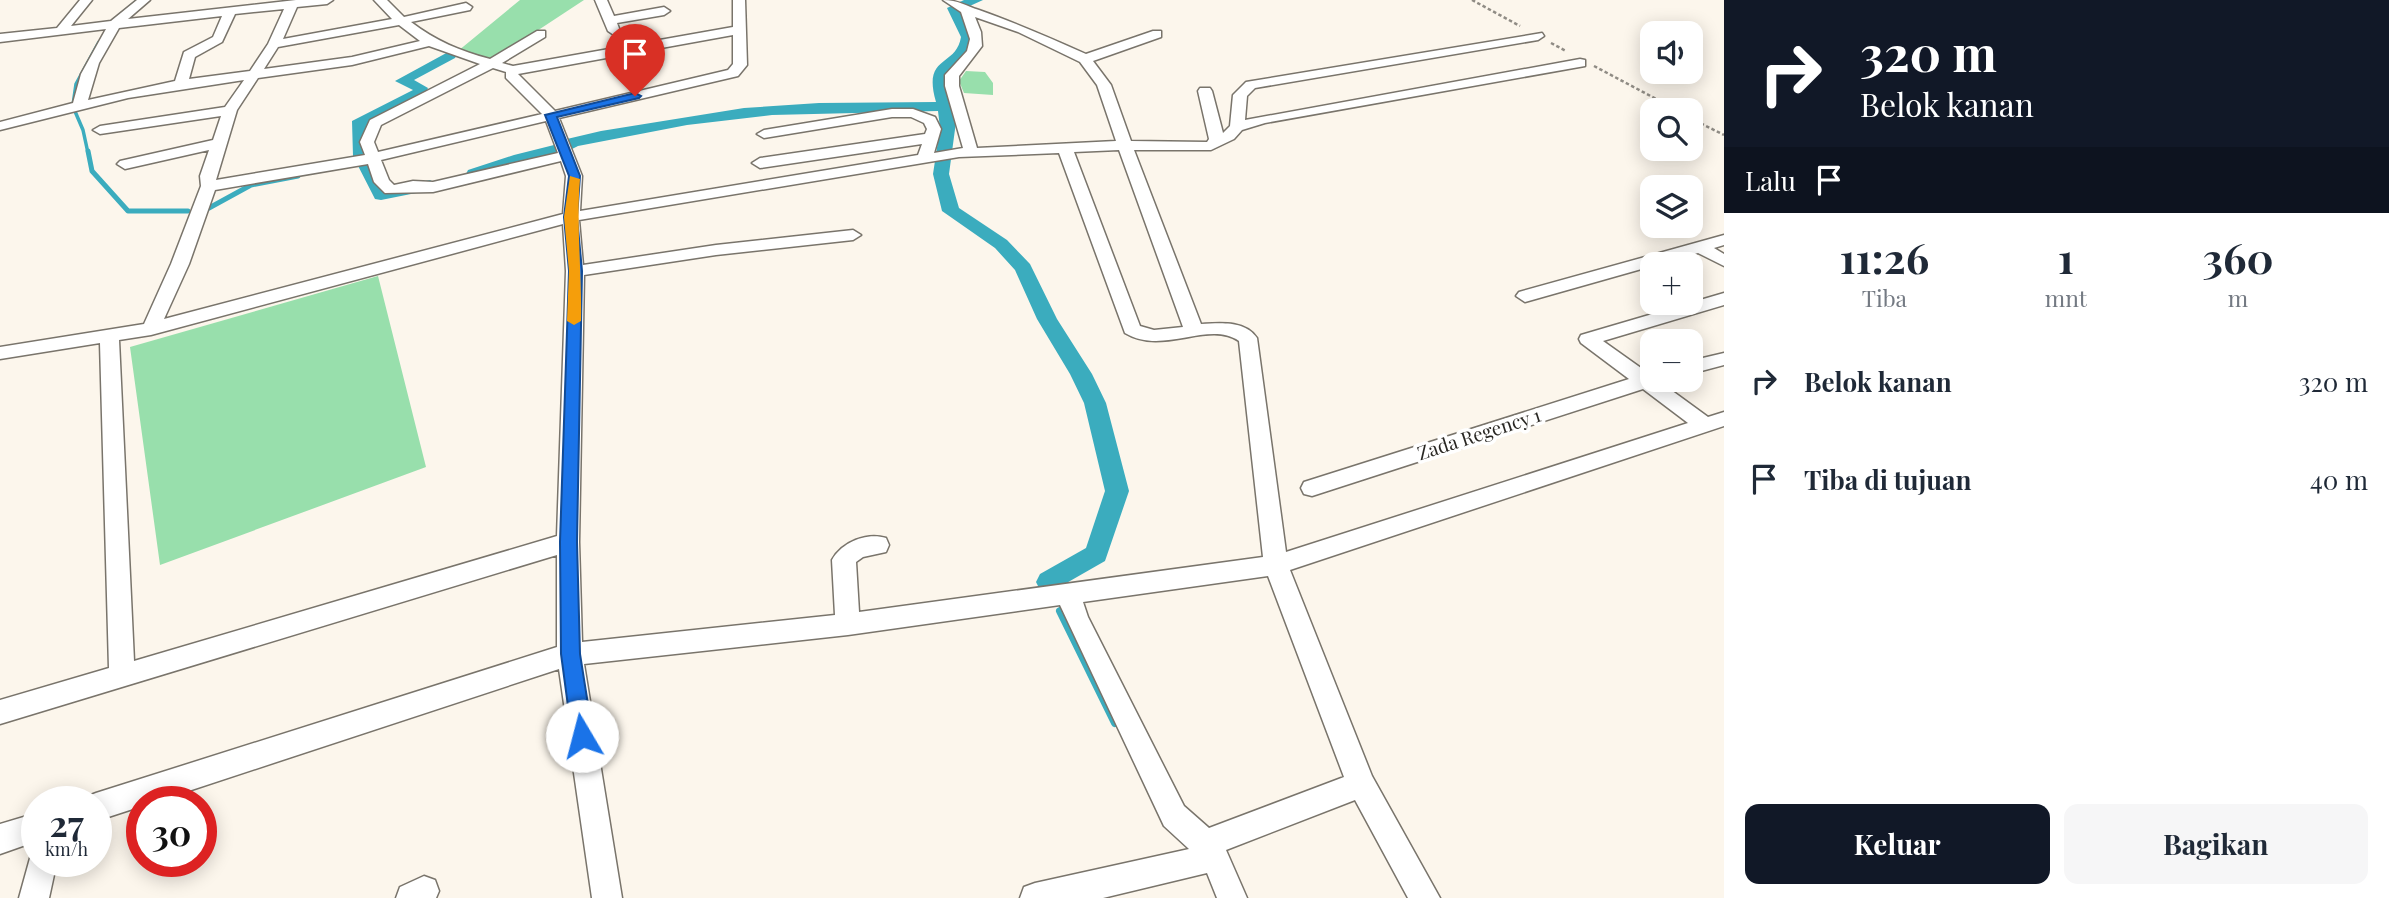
<!DOCTYPE html>
<html lang="id">
<meta charset="utf-8">
<style>
:root{--surface:#fff;--page:#f6f6f7;--text:#1f2937;--muted:#747a83;--accent:#111827}
body{margin:0;font-family:"Playfair Display",serif;background:var(--page);color:var(--text);height:100vh;display:flex;flex-direction:column;font-size:26px;white-space:nowrap}
*{box-sizing:border-box;margin:0}
p{font-size:23px;color:var(--muted)}
.icon{flex:none;width:38px;height:38px;fill:none;stroke:currentColor;stroke-width:2;stroke-linecap:round;stroke-linejoin:round}
.map{position:relative;flex:1;overflow:hidden}
.drawer{display:flex;flex-direction:column;background:var(--surface);width:665px}
.drawer>*{flex:none}
.top-card{background:#111827;color:#fff;overflow:hidden}
.tools{position:absolute;left:1640px;top:21px;display:grid;gap:14px}
.tools a{display:grid;place-items:center;width:63px;height:63px;border-radius:14px;background:var(--surface);box-shadow:0 4px 18px #0003;font-size:35px}
.speed{position:absolute;left:21px;top:786px;display:flex;gap:14px;font-size:35px;font-weight:700;text-align:center}
.speed>*{display:grid;place-content:center;width:91px;height:91px;border-radius:50%;background:var(--surface);box-shadow:0 4px 18px #0003;line-height:1}
.speed small{font-size:18px;font-weight:400}
.speed .limit{border:10px solid #d22;background:#fff;color:#111}
.pin{position:absolute;display:grid;place-items:center;width:60px;height:60px;color:#fff;margin:-72px -30px;border-radius:50% 50% 50% 0;rotate:-45deg;box-shadow:0 0 7px #0007}
.pin .icon{rotate:45deg}
.me{position:absolute;width:77px;margin:-38px;rotate:352deg;stroke-linejoin:round;filter:drop-shadow(0 0 5px #0008)}
.turn{display:flex;align-items:center;gap:24px;height:147px;padding:0 21px;font-size:32px}
.turn .icon{width:91px;height:91px;stroke-width:2.5}
.turn b{display:block;font-size:49px;line-height:60px}
.then{display:flex;align-items:center;height:66px;padding:0 21px;background:#0003;gap:14px;font-size:26px}
.eta{display:flex;justify-content:space-evenly;align-items:center;height:119px;text-align:center}
.eta b{font-size:42px;font-weight:700;line-height:49px}
.cta{display:flex;gap:14px;margin-top:auto;padding:14px 21px}
.cta a{flex:1;height:80px;border-radius:14px;background:var(--accent);color:#fff;font-size:28px;font-weight:700;line-height:80px;text-align:center}
.cta a+a{background:var(--page);color:var(--text)}
ul{padding:0;list-style:none}
li{display:flex;align-items:center;gap:21px;height:98px;padding:0 21px}
li div{flex:1}
li b{display:block;font-size:26px}
li em{font-style:normal}
main{display:flex;flex:1;min-height:0}
.map>svg:first-child{display:block}
</style>
<main>
<div class="map">
<svg width="1724" height="898" viewBox="0 0 1724 898">
<rect width="100%" height="100%" fill="#fcf6ec"/>
<path fill="#98dfac" d="M 520,0 L 584,0 L 493,60 L 458,51 Z
M 966,71 L 985,72 L 993,83 L 993,95 L 964,93 L 959,81 Z
M 378,276 L 426,467 L 160,565 L 130,347 Z"/>
<g fill="none" stroke-linecap="round" stroke-linejoin="round">
<path stroke="#3bacbe" stroke-width="3.5" d="M 110,23 L 138,0
M 73,105 L 76,84 L 99,42
M 74,109 L 83,130 L 88,153"/>
<path stroke="#3bacbe" stroke-width="5" d="M 88,151 L 92,171 L 128,211 L 188,211
M 209,208 L 251,185 L 298,176"/>
<path stroke="#3bacbe" stroke-width="8" d="M 1060,611 L 1115,723"/>
<path fill="#3bacbe" fill-rule="evenodd" d="M 964,0 L 983,0 L 961,10 L 973,30 L 974,43 L 948,71 L 945,80 L 956,122 L 949,174 L 959,208 L 1007,240 L 1030,264 L 1057,319 L 1092,374 L 1106,403 L 1129,491 L 1105,561 L 1049,593 L 1040,590 L 1036,582 L 1040,574 L 1086,548 L 1105,491 L 1084,403 L 1070,374 L 1037,319 L 1015,270 L 995,248 L 942,211 L 933,174 L 940,128 L 938,111 L 772,115 L 687,125 L 578,146 L 568,151 L 560,146 L 567,139 L 601,131 L 744,108 L 819,103 L 936,102 C 922,54 956,68 961,37 L 947,8 Z
M 450,51 L 457,55 L 455,58 L 414,80 L 428,88 L 424,96 L 368,123 L 368,158 L 386,189 L 430,180 L 438,185 L 436,189 L 381,200 L 375,199 L 353,156 L 352,121 L 413,90 L 395,81 Z
M 554,145 L 562,150 L 560,153 L 474,179 L 466,174 L 468,170 L 514,155 Z"/>
<defs>
<path id="minor" d="M 80,0 L 92,0 L 71,26 L 111,21 L 137,0 L 150,0 L 128,19 L 296,0 L 333,0 L 327,4 L 297,7 L 283,39 L 392,19 L 374,0 L 387,0 L 404,17 L 466,3 L 472,7 L 470,10 L 411,22 C 436,41 460,51 490,59 L 537,31 L 545,31 L 545,37 L 502,63 L 513,66 L 733,27 L 733,0 L 745,0 L 747,65 L 738,76 L 559,118 L 582,176 L 580,211 L 918,155 L 922,144 L 760,168 L 752,163 L 760,158 L 925,134 L 927,129 L 924,123 L 911,117 L 892,117 L 764,138 L 757,134 L 764,130 L 892,109 L 913,109 L 935,117 L 941,129 L 934,153 L 963,148 L 945,86 L 945,75 L 967,51 L 970,39 L 961,12 L 943,0 C 958,0 966,6 979,10 C 1016,23 1050,38 1086,54 L 1153,31 L 1161,31 L 1161,37 L 1093,61 L 1111,85 L 1131,141 L 1207,142 L 1209,139 L 1198,91 L 1200,88 L 1210,88 L 1212,91 L 1223,133 L 1230,126 L 1233,95 L 1246,82 L 1542,33 L 1544,36 L 1538,40 L 1255,88 L 1247,96 L 1245,120 L 1580,59 L 1585,60 L 1585,66 L 1265,123 L 1242,130 L 1234,139 L 1211,150 L 1134,150 L 1201,324 C 1220,323 1245,320 1257,338 L 1286,552 L 1688,423 L 1643,389 L 1312,496 L 1304,494 L 1301,488 L 1304,482 L 1629,379 L 1581,343 L 1579,339 L 1581,335 L 1724,293 L 1724,305 L 1603,341 L 1648,373 L 1652,372 L 1652,380 L 1661,380 L 1660,382 L 1708,417 L 1724,412 L 1724,426 L 1290,570 L 1372,776 L 1440,898 L 1408,898 L 1355,800 L 1226,850 L 1247,898 L 1217,898 L 1207,873 L 1103,898 L 1020,898 L 1024,887 L 1035,883 L 1189,849 L 1164,826 L 1060,605 L 848,635 L 584,664 L 622,898 L 592,898 L 559,669 L 155,802 L 142,802 L 142,806 L 96,821 L 96,802 L 84,802 L 86,797 L 96,793 L 557,647 L 557,555 L 0,724 L 0,700 L 109,668 L 100,343 L 0,359 L 0,347 L 144,324 L 171,264 L 201,186 L 200,176 L 209,150 L 125,169 L 117,164 L 120,161 L 213,140 L 221,116 L 100,134 L 93,130 L 100,126 L 225,107 L 244,80 L 128,98 L 0,130 L 0,122 L 73,103 L 81,74 L 106,29 L 0,42 L 0,34 L 57,28 ZM 284,9 L 268,44 L 250,71 L 189,79 L 195,57 L 222,42 L 235,14 ZM 222,16 L 213,37 L 184,52 L 175,81 L 88,100 L 99,63 L 119,28 ZM 975,17 L 1018,32 L 1080,62 L 1097,85 L 1116,141 L 977,148 L 959,86 L 959,76 L 982,46 L 981,32 ZM 399,25 L 420,41 L 352,57 L 264,69 L 278,47 ZM 733,35 L 733,64 L 728,70 L 555,111 L 518,74 ZM 429,46 L 480,64 L 370,120 L 360,142 L 365,155 L 216,180 L 237,110 L 258,78 L 352,65 ZM 493,68 L 506,72 L 506,78 L 542,114 L 378,152 L 374,142 L 381,125 ZM 546,121 L 558,153 L 433,182 L 413,181 L 394,185 L 389,180 L 381,160 ZM 1119,150 L 1183,327 L 1154,330 L 1140,326 L 1074,152 ZM 1059,153 L 1125,333 C 1163,356 1208,320 1239,341 L 1263,557 L 859,612 L 856,562 L 863,557 L 886,552 L 889,545 L 886,538 C 867,532 842,542 832,560 L 835,615 L 582,642 L 579,542 L 584,275 L 716,255 L 853,240 L 861,235 L 853,230 L 716,245 L 583,265 L 579,220 L 959,157 ZM 561,161 L 566,176 L 563,214 L 164,319 L 189,264 L 215,190 L 368,164 L 374,182 L 385,193 L 433,192 ZM 563,224 L 566,271 L 557,536 L 134,661 L 119,340 L 151,335 ZM 1268,576 L 1344,777 L 1209,828 L 1184,806 L 1088,617 L 1083,602 Z
M 595,0 L 607,0 L 614,16 L 664,7 L 670,11 L 664,15 L 617,23 L 620,31 L 614,35 L 608,31 Z
M 1724,235 L 1724,245 L 1714,248 L 1724,254 L 1724,266 L 1698,253 L 1525,302 L 1516,296 L 1519,292 Z
M 1724,353 L 1724,365 L 1690,374 L 1690,361 Z
M 37,813 L 37,841 L 0,854 L 0,824 Z
M 37,848 L 37,861 L 57,861 L 49,898 L 19,898 L 32,851 Z
M 424,876 L 435,880 L 439,891 L 436,898 L 396,898 L 400,887 Z"/>
</defs>
<use href="#minor" stroke="#79746b" stroke-width="3"/>
<path stroke="#908c85" stroke-width="2.5" stroke-dasharray="3.5 2.5" stroke-linecap="butt" d="M 1472,0 L 1520,26
M 1551,43 L 1566,51
M 1594,66 L 1677,110
M 1690,118 L 1724,135"/>
<use href="#minor" fill="#fff" fill-rule="evenodd"/>
</g>
<path fill="#1a73e8" stroke="#114b97" stroke-width="2" d="M 635,93 L 641,96 L 639,98 L 557,117 L 580,176 L 577,217 L 582,271 L 577,542 L 580,654 L 593,736 L 590,742 L 582,745 L 575,742 L 572,736 L 561,654 L 560,542 L 569,271 L 564,217 L 569,176 L 545,115 Z"/>
<path fill="#f59e0b" d="M 570,176 L 580,179 C 576,226 582,273 581,321 L 574,325 L 567,321 L 569,271 L 564,217 Z"/>
<g text-anchor="middle" stroke-width="7" stroke-linejoin="round" paint-order="stroke">
<g font-size="19" fill="#292723" stroke="#fff">
<text transform="translate(1479 434) rotate(-18)" y="7">Zada Regency 1</text>
</g>
</g>
</svg>
<div class="tools">
<a><svg class="icon" aria-label="sound" viewBox="0 0 24 24"><path d="M4 9h4l5-4v14l-5-4H4zM17 9q2 3 0 6"/></svg></a>
<a><svg class="icon" aria-label="search" viewBox="0 0 24 24"><circle cx="10" cy="10" r="6"/><path d="M15 15l6 6"/></svg></a>
<a><svg class="icon" aria-label="layers" viewBox="0 0 24 24"><path d="M12 4l9 5-9 5-9-5zM3 14l9 5 9-5"/></svg></a>
<a>+</a>
<a>−</a>
</div>
<div class="speed"><div>27<small>km/h</small></div><div class="limit">30</div></div>
<div class="pin" style="left:635px;top:96px;background:#d93025"><svg class="icon" aria-label="arrive" viewBox="0 0 24 24"><path d="M6 21V4h12l-3 4 3 4H6"/></svg></div>
<svg class="me" style="left:582px;top:736px" viewBox="-20 -20 40 40"><circle r="19" fill="#fff"/><path d="M0-13L10 11 0 6-10 11z" fill="#1a73e8"/></svg>
</div>
<section class="drawer">
<div class="top-card">
<div class="turn"><svg class="icon" aria-label="right" viewBox="0 0 24 24"><path d="M7 20v-9h11M14 6l5 5-5 5"/></svg><div><b>320 m</b>Belok kanan</div></div>
<div class="then">Lalu<svg class="icon" aria-label="arrive" viewBox="0 0 24 24"><path d="M6 21V4h12l-3 4 3 4H6"/></svg></div>
</div>
<div class="eta">
<div><b>11:26</b><p>Tiba</p></div>
<div><b>1</b><p>mnt</p></div>
<div><b>360</b><p>m</p></div>
</div>
<ul>
<li><svg class="icon" aria-label="right" viewBox="0 0 24 24"><path d="M7 20v-9h11M14 6l5 5-5 5"/></svg><div><b>Belok kanan</b></div><em>320 m</em></li>
<li><svg class="icon" aria-label="arrive" viewBox="0 0 24 24"><path d="M6 21V4h12l-3 4 3 4H6"/></svg><div><b>Tiba di tujuan</b></div><em>40 m</em></li>
</ul>
<div class="cta"><a>Keluar</a><a>Bagikan</a></div>
</section>
</main>
